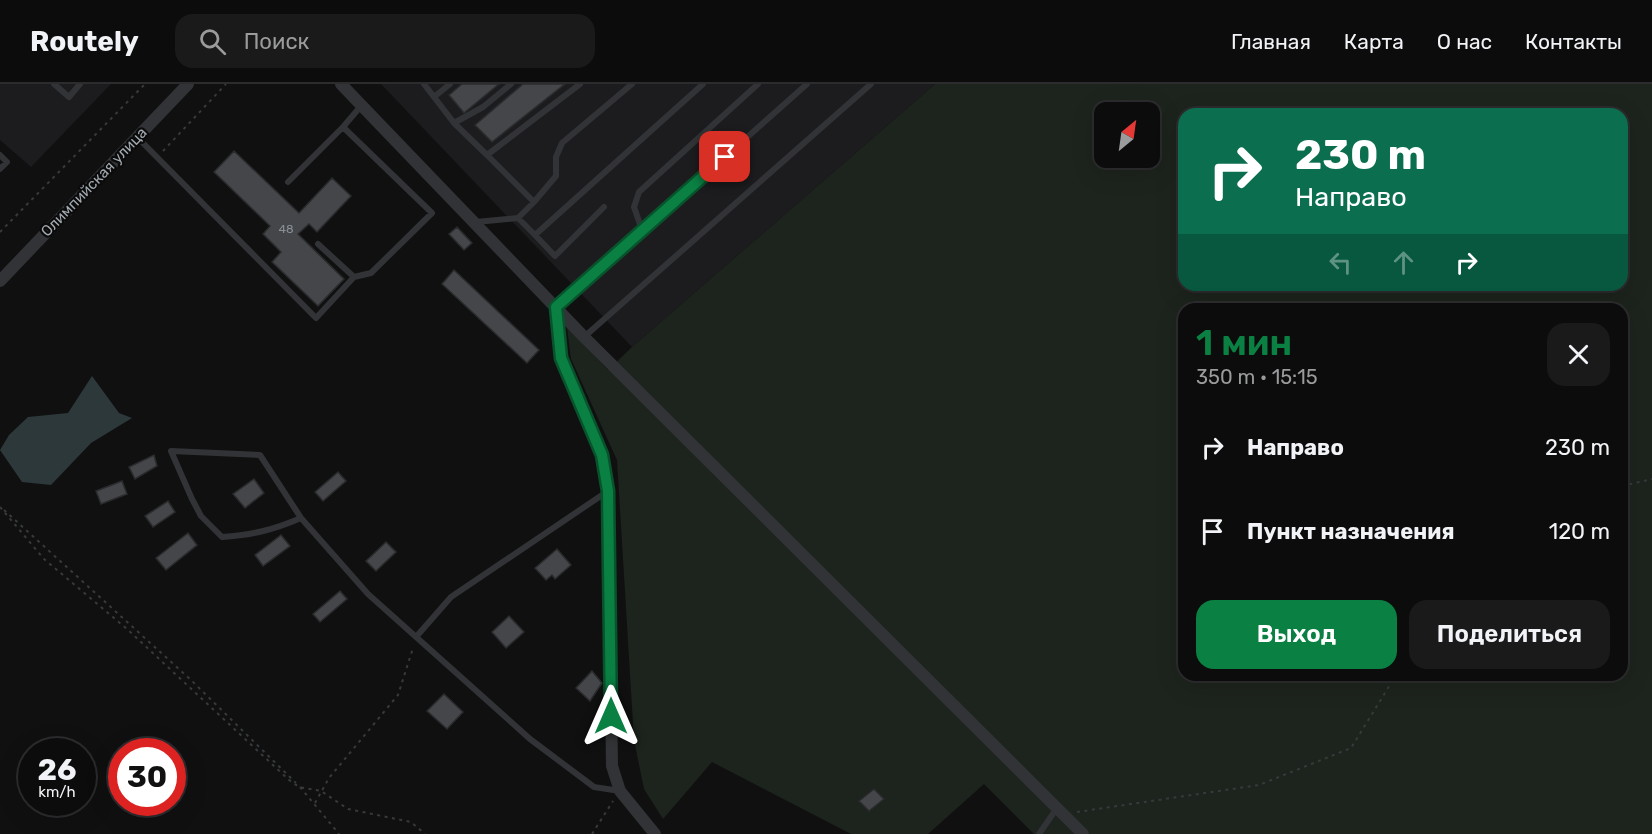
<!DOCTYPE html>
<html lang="ru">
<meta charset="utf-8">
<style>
:root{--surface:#0c0c0d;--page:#1a1a1b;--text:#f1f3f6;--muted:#9a9b9d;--line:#2c2c2e;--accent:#0b8043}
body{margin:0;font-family:Rubik,sans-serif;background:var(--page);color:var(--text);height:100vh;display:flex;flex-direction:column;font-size:22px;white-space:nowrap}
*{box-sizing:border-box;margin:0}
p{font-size:20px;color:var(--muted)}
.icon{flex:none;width:33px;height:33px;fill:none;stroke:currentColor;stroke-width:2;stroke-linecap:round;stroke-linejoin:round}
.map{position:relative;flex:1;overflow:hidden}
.panel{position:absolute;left:1178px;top:219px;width:450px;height:378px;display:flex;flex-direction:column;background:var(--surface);border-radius:18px;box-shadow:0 6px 24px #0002,0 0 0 2px var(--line)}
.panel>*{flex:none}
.top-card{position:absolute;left:1178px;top:24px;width:450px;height:183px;border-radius:18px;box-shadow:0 6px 24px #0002,0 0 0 2px var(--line);background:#0b6e4f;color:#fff;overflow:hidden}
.needle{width:39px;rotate:29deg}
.fabs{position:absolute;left:1094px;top:18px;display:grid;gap:12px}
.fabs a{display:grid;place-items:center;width:66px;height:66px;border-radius:12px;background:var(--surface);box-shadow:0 6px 24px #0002,0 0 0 2px var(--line);font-size:30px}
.speed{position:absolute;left:18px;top:654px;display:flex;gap:12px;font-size:30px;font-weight:700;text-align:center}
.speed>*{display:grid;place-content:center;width:78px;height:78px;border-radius:50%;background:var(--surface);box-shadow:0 6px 24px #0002,0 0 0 2px var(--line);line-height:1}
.speed small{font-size:15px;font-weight:400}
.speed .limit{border:9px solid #d22;background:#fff;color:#111}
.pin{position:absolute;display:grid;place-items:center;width:51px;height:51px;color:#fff;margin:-26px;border-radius:12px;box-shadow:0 3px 9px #0006}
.me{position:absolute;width:66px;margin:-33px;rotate:0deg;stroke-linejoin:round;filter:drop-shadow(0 0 4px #0008)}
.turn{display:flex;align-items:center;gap:21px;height:126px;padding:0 18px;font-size:27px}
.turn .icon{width:78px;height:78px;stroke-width:2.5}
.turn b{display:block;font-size:42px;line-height:51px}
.lanes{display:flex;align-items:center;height:57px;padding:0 18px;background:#0003;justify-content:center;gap:30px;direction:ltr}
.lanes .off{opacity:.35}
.round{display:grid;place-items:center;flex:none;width:63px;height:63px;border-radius:18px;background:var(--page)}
.headline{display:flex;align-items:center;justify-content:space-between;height:102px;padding:0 18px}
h1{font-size:36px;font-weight:600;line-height:45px;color:var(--accent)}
.primary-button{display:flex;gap:12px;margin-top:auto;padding:12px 18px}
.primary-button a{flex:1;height:69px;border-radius:18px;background:var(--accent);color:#fff;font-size:24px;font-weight:600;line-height:69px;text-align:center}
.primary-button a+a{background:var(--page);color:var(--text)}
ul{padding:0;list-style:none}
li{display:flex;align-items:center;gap:18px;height:84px;padding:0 18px}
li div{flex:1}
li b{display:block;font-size:22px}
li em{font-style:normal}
header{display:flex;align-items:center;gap:36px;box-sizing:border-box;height:84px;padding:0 30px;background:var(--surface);border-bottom:2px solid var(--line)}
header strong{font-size:28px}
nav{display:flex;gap:33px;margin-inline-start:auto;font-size:21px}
.search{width:420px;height:54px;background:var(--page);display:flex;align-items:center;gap:15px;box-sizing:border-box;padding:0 21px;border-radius:18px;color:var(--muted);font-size:22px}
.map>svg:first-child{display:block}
</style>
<header>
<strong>Routely</strong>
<div class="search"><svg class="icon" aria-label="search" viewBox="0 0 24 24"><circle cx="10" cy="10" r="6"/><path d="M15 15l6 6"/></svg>Поиск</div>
<nav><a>Главная</a><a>Карта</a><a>О нас</a><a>Контакты</a></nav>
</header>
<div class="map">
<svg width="1652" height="750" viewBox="0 0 1652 750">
<rect width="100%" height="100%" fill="#101011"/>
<path fill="#1c1c1e" d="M 0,0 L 111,0 L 31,83 L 0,56 Z
M 381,0 L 935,0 L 632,263 Z"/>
<path fill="#1d231d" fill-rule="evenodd" d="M 935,0 L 1652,0 L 1652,750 L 1034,750 L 984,700 L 928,750 L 851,750 L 712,678 L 663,735 L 644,705 L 634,656 L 617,376 L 571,275 L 567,243 L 608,286 L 632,263 ZM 1104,28 L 1149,28 L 1149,74 L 1104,74 ZM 1184,30 L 1622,30 L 1622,201 L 1184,201 ZM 1184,225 L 1622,225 L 1622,591 L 1184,591 Z"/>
<path fill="#2d383a" d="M 92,292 L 119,329 L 132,334 L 91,359 L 51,401 L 22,398 L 0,366 L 9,351 L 28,333 L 68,329 Z"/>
<path fill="#444649" stroke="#2a2b2d" stroke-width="1.5" d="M 462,0 L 499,0 L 464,29 L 449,11 Z
M 523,0 L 565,0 L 492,58 L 475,41 Z
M 234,67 L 299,129 L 332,94 L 351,112 L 317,148 L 309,140 L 298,150 L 344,195 L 318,222 L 272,178 L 281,168 L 263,150 L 270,142 L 214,88 Z
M 457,143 L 472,159 L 464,166 L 449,150 Z
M 454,186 L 539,266 L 527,279 L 442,200 Z
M 154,371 L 157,382 L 135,395 L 129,383 Z
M 338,388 L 346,397 L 323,417 L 315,408 Z
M 254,395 L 264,409 L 245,424 L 233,410 Z
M 122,397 L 127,410 L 101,420 L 96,407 Z
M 168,417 L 175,428 L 153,443 L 145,432 Z
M 188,449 L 197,461 L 166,486 L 156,474 Z
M 281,451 L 290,462 L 263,482 L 255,471 Z
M 386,458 L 396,468 L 376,487 L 366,477 Z
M 557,465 L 571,481 L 555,495 L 552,491 L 546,496 L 535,484 Z
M 340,507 L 347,515 L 320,538 L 313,530 Z
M 509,532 L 524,548 L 506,564 L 492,548 Z
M 592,587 L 602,599 L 590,617 L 576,604 Z
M 444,610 L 463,628 L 447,645 L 427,627 Z
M 874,705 L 884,715 L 869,727 L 859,717 Z"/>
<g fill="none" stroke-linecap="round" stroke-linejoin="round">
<path stroke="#373a3c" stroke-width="2" stroke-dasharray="3 4.5" stroke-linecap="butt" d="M 163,67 L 226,0
M 0,148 L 145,0
M 1622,402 L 1652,395
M 0,423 L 44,475 L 127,545 L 289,696 L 299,703 L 321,707 L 348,725 L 411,738 L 425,750
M 4,426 L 191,596 L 296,699
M 300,703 L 339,750
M 315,719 L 329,694 L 398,611 L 413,564
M 1077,728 L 1259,701 L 1351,664 L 1396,591
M 592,750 L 613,717"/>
<path stroke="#313336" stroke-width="6" d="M 54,0 L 69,13 L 80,0
M 424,0 L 454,39 L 483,23 L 511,0
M 580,0 L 487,71 L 534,118 L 556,92 L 556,73 L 562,59 L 632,0
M 434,13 L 450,0
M 454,39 L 487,71
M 343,43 L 361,22
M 137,53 L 316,234 L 354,193 L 371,189 L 432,129 L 343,43 L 288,98
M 0,71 L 7,78 L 0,85
M 518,134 L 534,118
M 476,138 L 518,134 L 535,151 L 703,0
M 642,146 L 634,123 L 639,108 L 758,0
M 535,151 L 555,172 L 604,123
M 318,160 L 354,193
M 556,223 L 807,0
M 584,253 L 871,0
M 301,434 C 273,446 252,451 222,453 L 201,432 L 192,415 L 171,367 L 260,371 L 301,434 L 368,510 L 530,655 L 594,703 L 620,707
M 416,553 L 451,513 L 608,407
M 1039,750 L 1057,724"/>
<path stroke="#313336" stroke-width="12" d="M 341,0 L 584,253 L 1083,750
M 0,197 L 188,0
M 556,223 L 561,274 L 602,371 L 608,407 L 612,682 L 620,707 L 655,750"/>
</g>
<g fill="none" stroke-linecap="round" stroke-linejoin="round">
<defs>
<path id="route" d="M 611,632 L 608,407 L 602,371 L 561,274 L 556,223 L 725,73"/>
</defs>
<use href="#route" stroke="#07532c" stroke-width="15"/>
<use href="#route" stroke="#0b8043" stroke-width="10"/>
</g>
<g text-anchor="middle" stroke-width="4.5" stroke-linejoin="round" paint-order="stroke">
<g font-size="12" fill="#8a9196">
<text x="286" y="149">48</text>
</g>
<g font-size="15" fill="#a2aab0" stroke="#0b0b0c">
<text transform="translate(94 98) rotate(-46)" y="5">Олимпийская улица</text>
</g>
</g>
</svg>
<div class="fabs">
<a><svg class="needle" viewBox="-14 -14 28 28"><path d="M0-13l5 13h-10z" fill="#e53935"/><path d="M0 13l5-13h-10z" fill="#9a9b9d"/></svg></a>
</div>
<div class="speed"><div>26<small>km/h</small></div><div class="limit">30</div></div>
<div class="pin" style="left:725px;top:73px;background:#d93025"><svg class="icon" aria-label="arrive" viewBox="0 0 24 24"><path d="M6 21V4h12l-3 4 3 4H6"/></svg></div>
<svg class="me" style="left:611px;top:632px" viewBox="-20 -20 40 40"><path d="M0-17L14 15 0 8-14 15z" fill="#0b8043" stroke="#fff" stroke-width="4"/></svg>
<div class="top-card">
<div class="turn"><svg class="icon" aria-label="right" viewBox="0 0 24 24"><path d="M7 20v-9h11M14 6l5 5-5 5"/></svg><div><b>230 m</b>Направо</div></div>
<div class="lanes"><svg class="icon off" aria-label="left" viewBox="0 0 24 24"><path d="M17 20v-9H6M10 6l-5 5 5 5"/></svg><svg class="icon off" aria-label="ahead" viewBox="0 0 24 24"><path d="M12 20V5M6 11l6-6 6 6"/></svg><svg class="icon" aria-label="right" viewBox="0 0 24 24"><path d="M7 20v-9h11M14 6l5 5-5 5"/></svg></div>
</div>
<section class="panel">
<div class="headline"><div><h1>1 мин</h1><p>350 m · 15:15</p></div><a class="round"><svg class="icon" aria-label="close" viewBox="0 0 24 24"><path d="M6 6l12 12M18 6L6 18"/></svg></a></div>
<ul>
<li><svg class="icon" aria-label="right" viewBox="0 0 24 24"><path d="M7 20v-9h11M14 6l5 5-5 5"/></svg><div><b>Направо</b></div><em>230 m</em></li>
<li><svg class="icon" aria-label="arrive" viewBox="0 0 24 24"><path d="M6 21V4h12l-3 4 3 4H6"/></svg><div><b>Пункт назначения</b></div><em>120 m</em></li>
</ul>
<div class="primary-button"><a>Выход</a><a>Поделиться</a></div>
</section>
</div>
